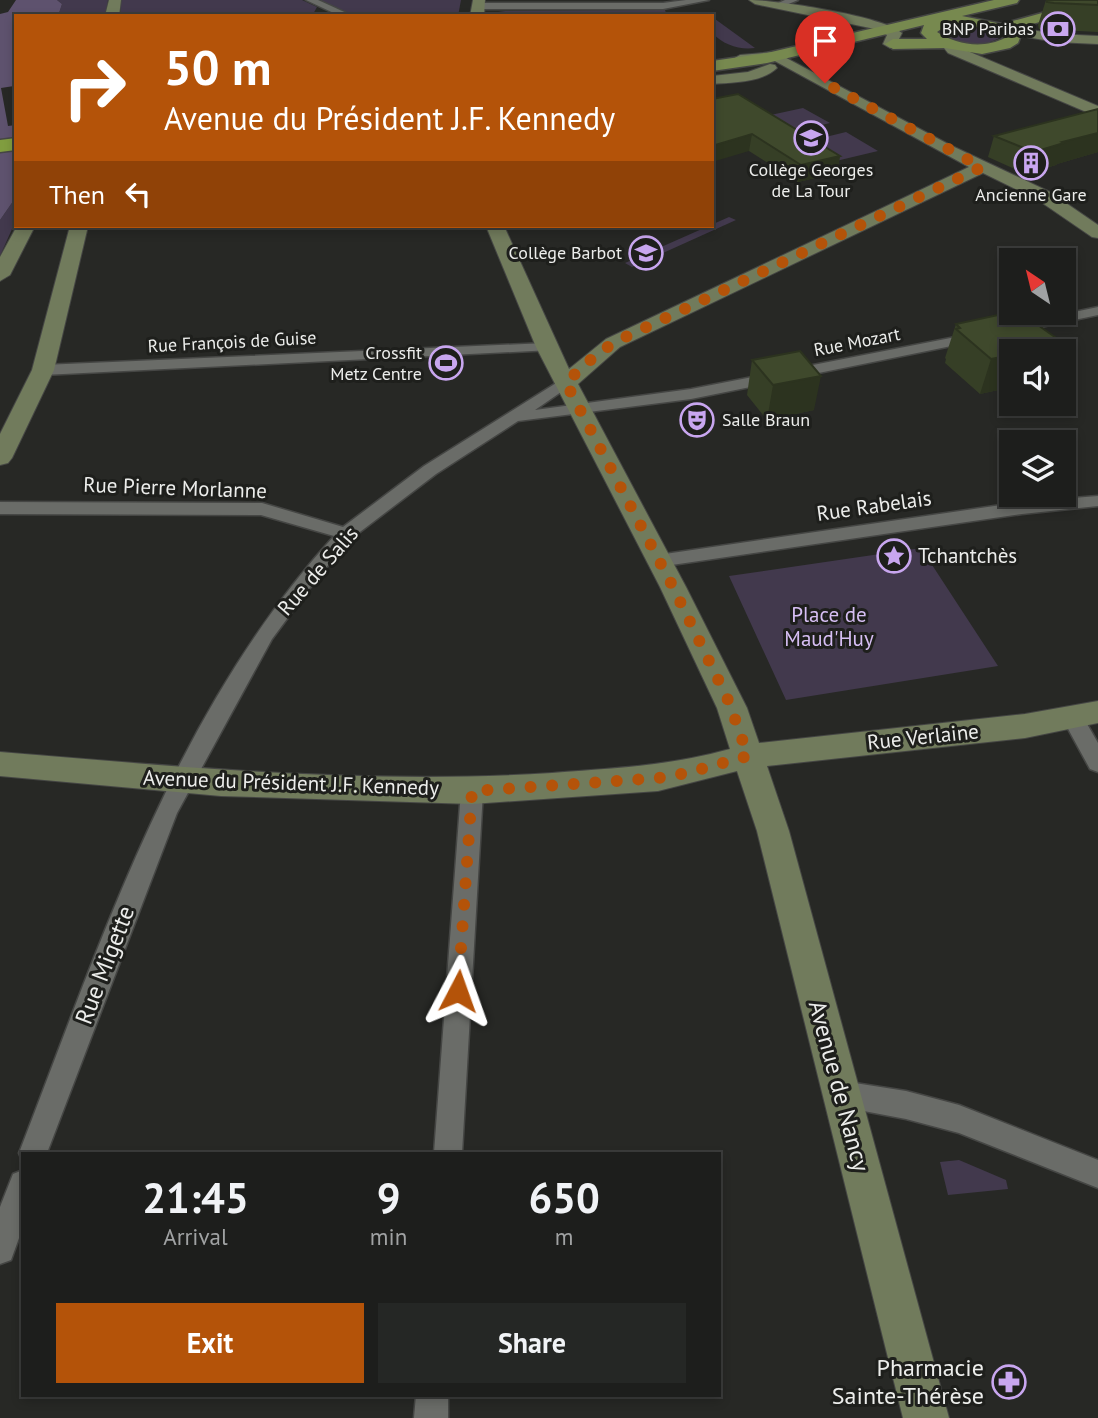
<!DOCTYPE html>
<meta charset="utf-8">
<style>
:root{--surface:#1d1e1c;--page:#252725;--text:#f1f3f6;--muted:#a0a2a3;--line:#3b3c3b;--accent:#b45309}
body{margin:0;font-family:"PT Sans",sans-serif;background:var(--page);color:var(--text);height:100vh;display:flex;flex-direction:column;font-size:26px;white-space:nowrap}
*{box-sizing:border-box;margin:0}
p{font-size:23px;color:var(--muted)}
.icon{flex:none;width:38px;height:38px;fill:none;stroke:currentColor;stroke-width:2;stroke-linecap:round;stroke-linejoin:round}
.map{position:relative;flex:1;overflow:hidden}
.sheet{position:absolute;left:21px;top:1152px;width:700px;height:245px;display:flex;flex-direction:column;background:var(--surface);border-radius:0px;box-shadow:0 4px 10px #0003,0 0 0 2px var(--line)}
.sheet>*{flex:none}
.guide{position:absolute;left:14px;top:14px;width:700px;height:214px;border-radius:0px;box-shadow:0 4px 10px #0003,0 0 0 2px var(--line);background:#b45309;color:#fff;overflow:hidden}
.needle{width:46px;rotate:325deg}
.controls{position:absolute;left:999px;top:248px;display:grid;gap:14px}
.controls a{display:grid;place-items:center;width:77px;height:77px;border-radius:0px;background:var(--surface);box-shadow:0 4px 10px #0003,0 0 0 2px var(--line);font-size:35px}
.pin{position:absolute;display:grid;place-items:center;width:60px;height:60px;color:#fff;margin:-72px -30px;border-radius:50% 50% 50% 0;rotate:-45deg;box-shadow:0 0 7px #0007}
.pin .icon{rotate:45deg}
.me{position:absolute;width:77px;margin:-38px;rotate:4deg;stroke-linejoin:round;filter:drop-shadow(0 0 5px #0008)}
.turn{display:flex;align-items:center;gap:24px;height:147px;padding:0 35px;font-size:32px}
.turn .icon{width:91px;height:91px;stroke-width:2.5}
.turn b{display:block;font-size:49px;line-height:60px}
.then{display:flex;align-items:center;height:66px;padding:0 35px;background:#0003;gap:14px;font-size:26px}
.eta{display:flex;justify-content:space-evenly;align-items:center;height:119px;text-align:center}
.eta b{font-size:42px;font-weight:600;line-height:49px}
.primary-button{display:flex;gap:14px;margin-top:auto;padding:14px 35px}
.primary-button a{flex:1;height:80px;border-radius:0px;background:var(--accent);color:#fff;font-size:28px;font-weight:600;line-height:80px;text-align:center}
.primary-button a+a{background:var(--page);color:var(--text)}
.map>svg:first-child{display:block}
</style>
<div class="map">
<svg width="1098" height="1418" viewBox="0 0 1098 1418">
<rect width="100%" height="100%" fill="#272825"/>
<path fill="#42394d" d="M 57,0 L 108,0 L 105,16 L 58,16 L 62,4 Z
M 121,0 L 302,0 L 317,7 L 312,16 L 120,16 Z
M 319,0 L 461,0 L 458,16 C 414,16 359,25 319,0 Z
M 665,10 L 667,16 L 497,16 L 498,12 L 505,11 Z
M 712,19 L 715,19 L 755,48 C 739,50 724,45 712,33 Z
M 963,24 L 989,28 L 999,35 L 999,38 C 983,48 957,45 942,34 L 944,28 Z
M 803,108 L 830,123 L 793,132 L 766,116 Z
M 846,132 L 878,151 L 836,161 L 805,142 Z
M 16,197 L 16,220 L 0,256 L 0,220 Z
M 729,217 L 736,220 L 632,267 L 625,263 Z
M 921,548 L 998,666 L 786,700 L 729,576 Z
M 959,1160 L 1006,1180 L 1008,1189 L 948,1195 L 940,1162 Z"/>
<path fill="#5e526e" d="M 16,0 L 57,0 L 62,4 L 58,16 L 16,16 L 16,56 L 12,58 L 14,86 L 1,88 L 8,126 L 16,125 L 16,197 L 0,220 L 0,14 L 8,12 Z"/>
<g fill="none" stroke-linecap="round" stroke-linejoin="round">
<defs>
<path id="street" d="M 306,0 L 318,0 L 353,16 L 340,16 Z
M 686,0 L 709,0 L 663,9 L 478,9 L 473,6 L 478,3 L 663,3 Z
M 785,0 L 798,0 L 779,8 L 774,5 Z
M 1098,307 L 1098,315 L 1008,334 L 1001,330 L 1008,326 Z
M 976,333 L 981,334 L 983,337 L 981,340 L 691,399 L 518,421 L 436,474 L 352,538 L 318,577 L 272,639 L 177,813 L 47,1153 L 23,1153 L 23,1163 L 19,1153 C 102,939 176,709 334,536 L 261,515 L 0,514 L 0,502 L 262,503 L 343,527 L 424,466 L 561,380 L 571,380 L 574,383 L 535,410 L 691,389 Z
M 547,343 L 554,347 L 552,350 L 43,375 L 35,370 L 43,365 Z
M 1098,496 L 1098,506 L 1022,514 L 658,567 L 651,565 L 649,561 L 651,557 L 658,555 L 1022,502 Z
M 1072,708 L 1079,710 L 1098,743 L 1098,772 L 1090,769 L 1061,716 L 1065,710 Z
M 472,782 L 480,785 L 483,791 L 462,1153 L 434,1153 L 461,791 L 464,785 Z
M 842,1081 L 906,1091 L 959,1105 L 1098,1160 L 1098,1188 L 959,1133 L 906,1119 L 832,1105 L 828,1095 L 832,1085 Z
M 23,1170 L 23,1227 L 11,1260 L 0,1264 L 0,1207 L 13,1174 Z
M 416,1395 L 448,1395 L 448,1418 L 414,1418 Z"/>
<path id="secondary" d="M 109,0 L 121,0 L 119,16 L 105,16 Z
M 473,0 L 485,0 L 484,16 L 470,16 Z
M 749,0 C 776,0 884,16 902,33 L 895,47 L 890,48 L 883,44 L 887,35 L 875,29 L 755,4 Z
M 1007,26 L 1056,34 L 1098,36 L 1098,44 L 1056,42 L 1002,33 L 1000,30 Z
M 947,39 L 958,47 L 1098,106 L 1098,117 L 948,53 L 940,43 Z
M 775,52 L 950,145 L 1050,192 L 1098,225 L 1098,238 L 1092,237 L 1038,200 L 983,173 L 620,347 L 578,384 L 686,587 L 747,708 L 759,743 L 1025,714 L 1098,701 L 1098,723 L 1025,738 L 767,766 L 789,831 L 949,1418 L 903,1418 L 757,831 L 737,771 L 658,791 L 472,804 L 221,796 L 0,776 L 0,752 C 183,767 368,785 552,773 C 615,768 669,766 730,749 L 717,708 L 660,587 L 536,347 L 486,226 L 504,226 L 569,369 L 606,339 L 969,167 L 773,60 L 740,63 L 733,59 L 740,55 Z
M 770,64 L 775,65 L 777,68 C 761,83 733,82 712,84 L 712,76 L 748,72 Z
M 17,226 L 35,226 L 10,275 L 0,281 L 0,257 Z
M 70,226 L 88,226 L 54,370 L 12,458 L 8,463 L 0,465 L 0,434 L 32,370 Z"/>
<path id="primary" d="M 994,0 L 1019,0 L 1017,3 L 962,16 L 1002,24 L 1089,0 L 1098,0 L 1098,6 L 1014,29 L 1021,35 L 1018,43 L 1010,48 L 982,54 L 945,48 L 893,49 L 885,44 L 893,39 L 927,39 L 921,33 L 924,25 L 767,63 L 712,71 L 712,61 L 767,53 ZM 958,24 L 989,29 L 1005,38 C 984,49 956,45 937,32 L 944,27 Z"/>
<path id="highway" d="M 16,138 L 16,150 L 0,152 L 0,140 Z"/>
</defs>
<use href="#street" stroke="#454644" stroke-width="3"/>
<use href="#secondary" stroke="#454644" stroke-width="2"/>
<use href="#primary" stroke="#454644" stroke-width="3"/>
<use href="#highway" stroke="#454644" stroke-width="3"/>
<use href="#street" fill="#6a6c68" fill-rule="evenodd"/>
<use href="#secondary" fill="#717b5c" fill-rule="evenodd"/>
<use href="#primary" fill="#77894f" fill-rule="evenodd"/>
<use href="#highway" fill="#809d3f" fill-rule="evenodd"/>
</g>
<path fill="#363f26" d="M 1046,0 L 1098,0 L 1098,32 L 1039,29 L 1038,25 Z
M 712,99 L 840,156 L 837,173 L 798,182 L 749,151 Z
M 1098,109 L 1098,152 L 1057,164 L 1056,165 L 1026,174 L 988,157 L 994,136 Z
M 956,324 L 1059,340 L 1054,352 L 1012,352 L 1012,387 L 980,394 L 945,363 L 946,359 L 945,358 Z
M 752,360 L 814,410 L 767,420 L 747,395 Z"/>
<path fill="#2c331f" d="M 1098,133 L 1098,152 L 1057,164 L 1056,165 L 1026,174 L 1034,152 L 1062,142 Z
M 752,134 L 749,151 L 712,162 L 712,146 Z
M 840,156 L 837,173 L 798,182 L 801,165 Z
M 1059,340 L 1054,352 L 1025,352 L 1034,346 Z
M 1012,355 L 1012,387 L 980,394 L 991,359 Z
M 821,376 L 814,410 L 767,420 L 773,385 Z"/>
<path fill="#3f492c" stroke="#2c331f" stroke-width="2" d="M 1047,0 L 1098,0 L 1098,5 L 1054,3 L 1047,2 Z
M 738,94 L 840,156 L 801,165 L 752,134 L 712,146 L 712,99 Z
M 1098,109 L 1098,133 L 1062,142 L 1064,143 L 1034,152 L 994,136 Z
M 1012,312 L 1012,313 L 1021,313 L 1059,340 L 1034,346 L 1038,349 L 1025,352 L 1012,352 L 1012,355 L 991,359 L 956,329 L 960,328 L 956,324 Z
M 800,351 L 821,376 L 773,385 L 752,360 Z"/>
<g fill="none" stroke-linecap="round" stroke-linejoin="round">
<path stroke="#b45309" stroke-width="12" stroke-dasharray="0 21.6" d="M 458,991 L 472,791 L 658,778 L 687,773 L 748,756 L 729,702 L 673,587 L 566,383 L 584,365 L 613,343 L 982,167 L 825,83"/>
</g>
<defs>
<symbol id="bank-ring" viewBox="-11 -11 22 22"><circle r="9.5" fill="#1e1f1c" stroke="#c8a6ef" stroke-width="1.5"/><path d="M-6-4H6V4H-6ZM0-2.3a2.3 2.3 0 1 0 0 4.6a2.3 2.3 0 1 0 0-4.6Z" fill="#c8a6ef"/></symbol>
<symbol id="school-ring" viewBox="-11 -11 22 22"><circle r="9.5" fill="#1e1f1c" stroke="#c8a6ef" stroke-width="1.5"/><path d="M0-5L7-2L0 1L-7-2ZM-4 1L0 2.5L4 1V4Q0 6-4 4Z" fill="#c8a6ef"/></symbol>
<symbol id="building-ring" viewBox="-11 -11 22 22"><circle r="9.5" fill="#1e1f1c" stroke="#c8a6ef" stroke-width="1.5"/><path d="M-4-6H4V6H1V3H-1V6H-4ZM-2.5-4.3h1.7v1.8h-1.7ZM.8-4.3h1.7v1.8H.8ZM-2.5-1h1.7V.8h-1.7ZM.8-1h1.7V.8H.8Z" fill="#c8a6ef"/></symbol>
<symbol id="stadium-ring" viewBox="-11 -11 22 22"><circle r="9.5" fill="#1e1f1c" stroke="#c8a6ef" stroke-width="1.5"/><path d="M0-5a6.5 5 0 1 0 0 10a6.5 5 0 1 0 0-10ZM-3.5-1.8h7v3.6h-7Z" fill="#c8a6ef"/></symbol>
<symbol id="theatre-ring" viewBox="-11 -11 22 22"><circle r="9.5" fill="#1e1f1c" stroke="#c8a6ef" stroke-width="1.5"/><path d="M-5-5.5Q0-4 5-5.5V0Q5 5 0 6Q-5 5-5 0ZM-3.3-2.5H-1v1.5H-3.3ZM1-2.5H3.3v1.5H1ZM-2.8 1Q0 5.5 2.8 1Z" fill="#c8a6ef"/></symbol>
<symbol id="sight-ring" viewBox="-11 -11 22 22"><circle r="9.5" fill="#1e1f1c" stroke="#c8a6ef" stroke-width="1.5"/><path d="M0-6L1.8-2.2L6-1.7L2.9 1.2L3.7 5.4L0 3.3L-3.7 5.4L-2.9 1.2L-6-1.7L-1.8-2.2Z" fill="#c8a6ef"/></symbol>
<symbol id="pharmacy-ring" viewBox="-11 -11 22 22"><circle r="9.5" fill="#1e1f1c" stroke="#c8a6ef" stroke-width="1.5"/><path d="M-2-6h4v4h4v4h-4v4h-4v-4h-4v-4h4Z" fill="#c8a6ef"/></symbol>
</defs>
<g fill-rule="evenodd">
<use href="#bank-ring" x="1039" y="10" width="38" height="38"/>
<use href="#school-ring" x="792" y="119" width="38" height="38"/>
<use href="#building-ring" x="1012" y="144" width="38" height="38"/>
<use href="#school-ring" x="627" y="234" width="38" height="38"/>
<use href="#stadium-ring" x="427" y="344" width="38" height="38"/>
<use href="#theatre-ring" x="678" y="401" width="38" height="38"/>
<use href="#sight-ring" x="875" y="537" width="38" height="38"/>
<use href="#pharmacy-ring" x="990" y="1363" width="38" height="38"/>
</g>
<g text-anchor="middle" stroke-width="6" stroke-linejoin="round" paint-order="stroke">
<g font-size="18" fill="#ecedeb" stroke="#1e1f1c" text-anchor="end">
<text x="1034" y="35">BNP Paribas</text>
<text x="811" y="176" text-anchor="middle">Collège Georges<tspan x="811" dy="21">de La Tour</tspan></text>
<text x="1031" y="201" text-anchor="middle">Ancienne Gare</text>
<text x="622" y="259">Collège Barbot</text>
<text x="422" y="359">Crossfit<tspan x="422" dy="21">Metz Centre</tspan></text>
<text x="722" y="426" text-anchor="start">Salle Braun</text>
</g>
<g font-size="18" fill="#ecedeb" stroke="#1e1f1c">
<text transform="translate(232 342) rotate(-3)" y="6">Rue François de Guise</text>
<text transform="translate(857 342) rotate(-11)" y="6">Rue Mozart</text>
</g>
<g font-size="21" fill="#ecedeb" stroke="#1e1f1c">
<text transform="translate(175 488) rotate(2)" y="7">Rue Pierre Morlanne</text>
<text transform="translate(874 506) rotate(-8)" y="7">Rue Rabelais</text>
<text transform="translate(318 571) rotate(-49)" y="7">Rue de Salis</text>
<text transform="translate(923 737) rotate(-6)" y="7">Rue Verlaine</text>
<text transform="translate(291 783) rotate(2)" y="7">Avenue du Président J.F. Kennedy</text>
</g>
<g font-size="21" fill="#ecedeb" stroke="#1e1f1c" text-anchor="start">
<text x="918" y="563">Tchantchès</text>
</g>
<g font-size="21" fill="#d6bef3" stroke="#1e1f1c">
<text x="829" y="622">Place de<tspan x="829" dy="24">Maud'Huy</tspan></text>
</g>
<g font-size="24" fill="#ecedeb" stroke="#1e1f1c">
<text transform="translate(105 965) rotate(-69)" y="8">Rue Migette</text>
<text transform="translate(839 1086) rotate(75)" y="8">Avenue de Nancy</text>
</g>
<g font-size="24" fill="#ecedeb" stroke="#1e1f1c" text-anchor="end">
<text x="984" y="1376">Pharmacie<tspan x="984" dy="28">Sainte-Thérèse</tspan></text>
</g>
</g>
</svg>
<div class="controls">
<a><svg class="needle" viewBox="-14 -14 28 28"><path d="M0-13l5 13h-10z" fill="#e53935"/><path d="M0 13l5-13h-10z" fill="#a0a2a3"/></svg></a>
<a><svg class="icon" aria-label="sound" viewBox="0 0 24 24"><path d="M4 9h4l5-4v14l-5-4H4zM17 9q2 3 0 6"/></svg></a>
<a><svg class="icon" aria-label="layers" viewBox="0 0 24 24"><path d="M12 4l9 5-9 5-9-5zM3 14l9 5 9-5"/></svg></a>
</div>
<div class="pin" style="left:825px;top:83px;background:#d93025"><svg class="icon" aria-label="arrive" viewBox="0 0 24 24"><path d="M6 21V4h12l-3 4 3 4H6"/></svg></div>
<svg class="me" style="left:458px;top:991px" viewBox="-20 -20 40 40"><path d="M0-17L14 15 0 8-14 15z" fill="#b45309" stroke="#fff" stroke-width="4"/></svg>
<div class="guide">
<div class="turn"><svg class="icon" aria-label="right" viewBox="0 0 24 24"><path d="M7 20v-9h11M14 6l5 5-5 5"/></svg><div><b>50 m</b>Avenue du Président J.F. Kennedy</div></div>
<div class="then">Then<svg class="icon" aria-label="left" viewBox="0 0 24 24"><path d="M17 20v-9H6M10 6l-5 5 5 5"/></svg></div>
</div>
<section class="sheet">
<div class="eta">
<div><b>21:45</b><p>Arrival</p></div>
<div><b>9</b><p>min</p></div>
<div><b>650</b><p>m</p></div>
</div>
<div class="primary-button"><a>Exit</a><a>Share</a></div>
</section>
</div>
